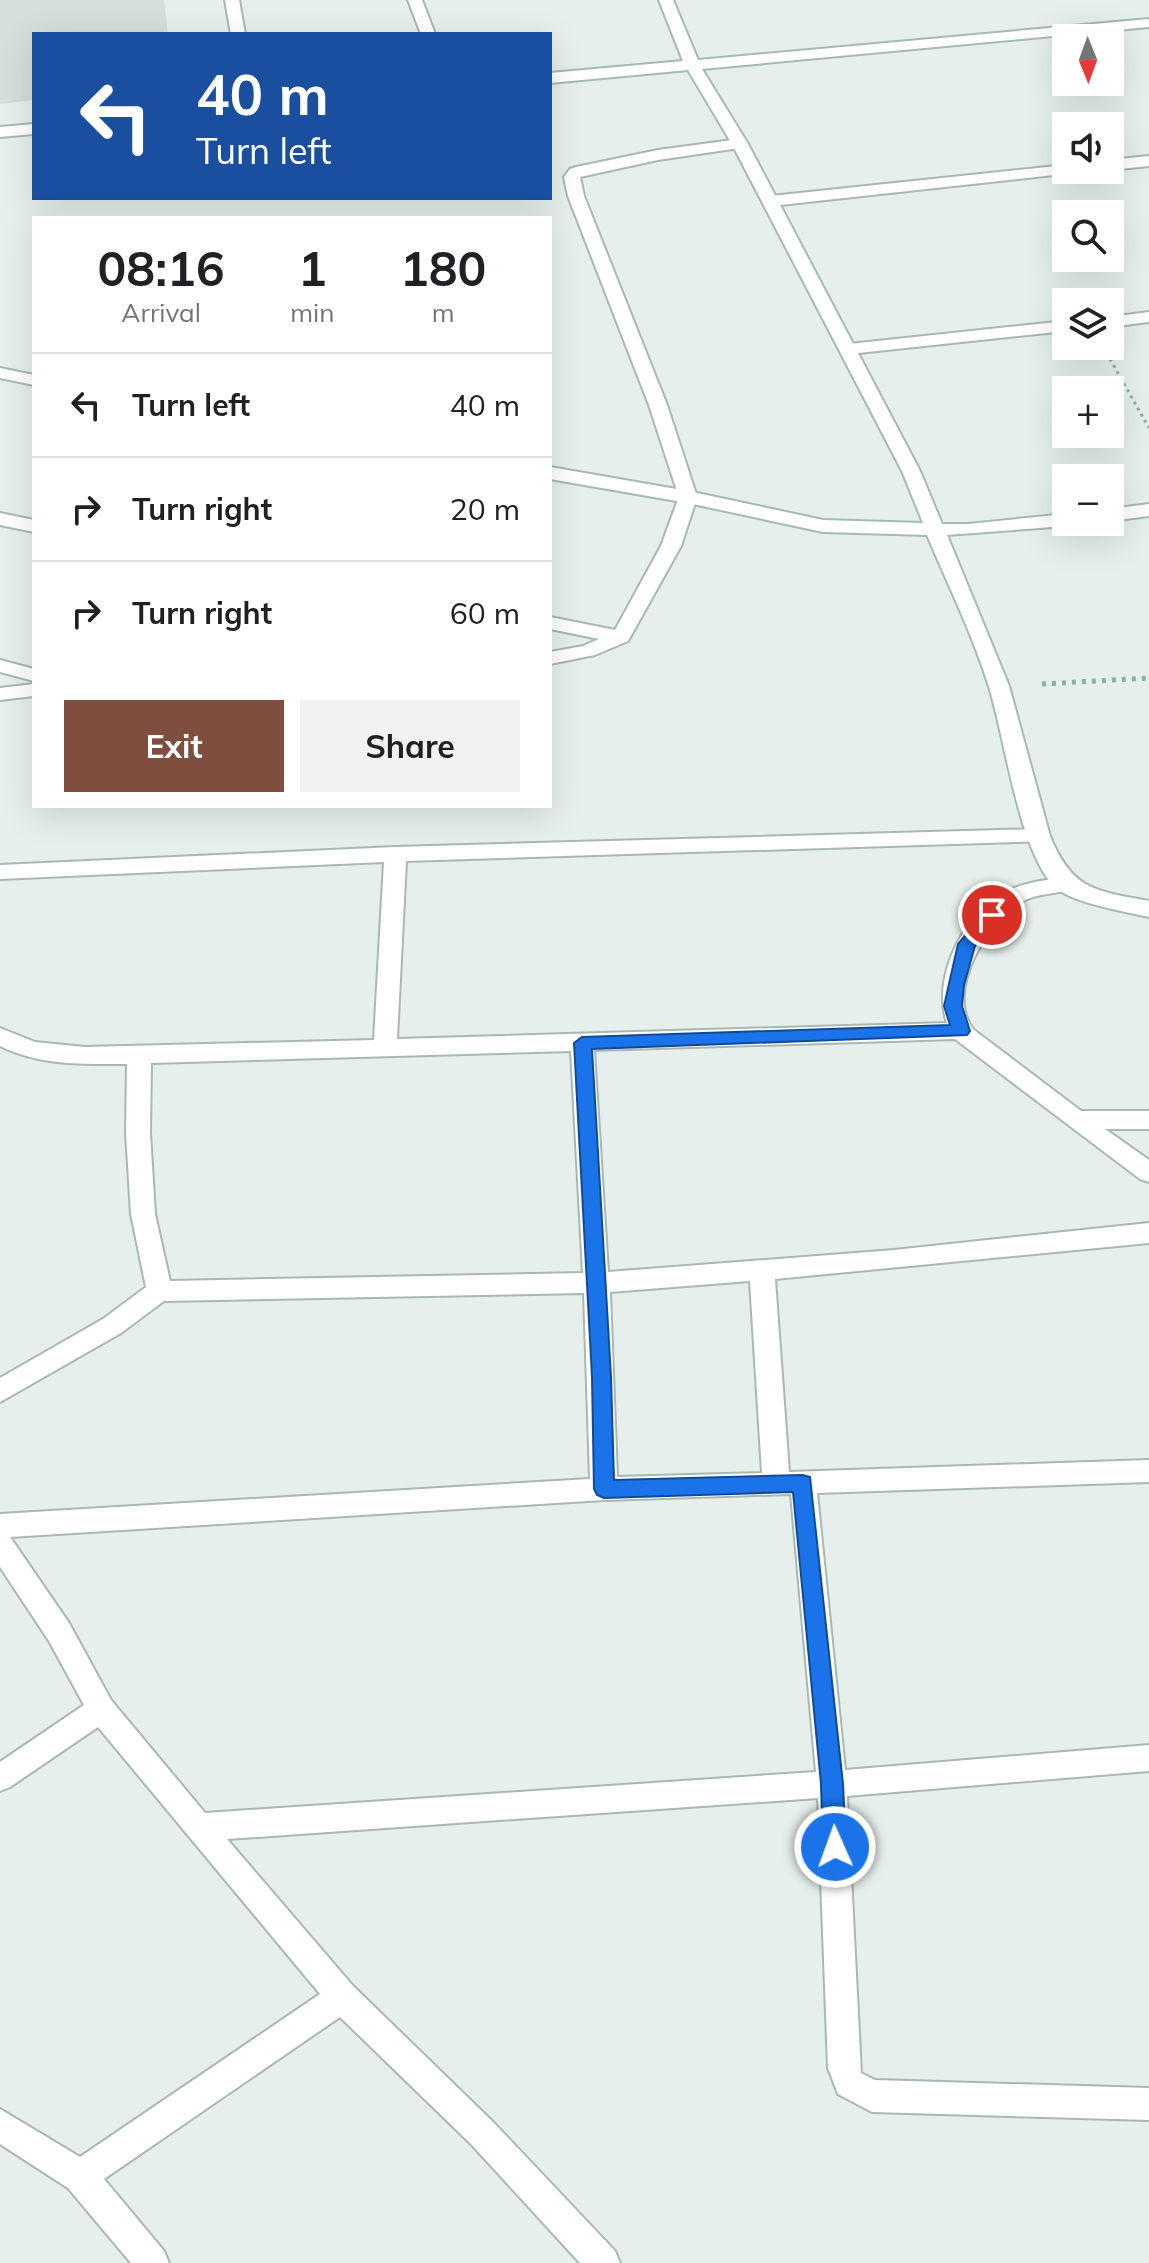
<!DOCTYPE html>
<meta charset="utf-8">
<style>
:root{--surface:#fff;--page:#f2f2f2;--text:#202124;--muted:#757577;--line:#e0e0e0;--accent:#7f4e3f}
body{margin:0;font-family:Mulish,sans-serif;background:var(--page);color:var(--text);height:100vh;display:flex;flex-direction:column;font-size:30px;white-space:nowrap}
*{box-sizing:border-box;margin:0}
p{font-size:26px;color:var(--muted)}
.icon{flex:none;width:44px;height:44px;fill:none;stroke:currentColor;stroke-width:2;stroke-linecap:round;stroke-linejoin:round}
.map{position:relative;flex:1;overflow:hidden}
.details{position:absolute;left:32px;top:216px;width:520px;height:592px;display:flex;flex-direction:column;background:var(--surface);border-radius:0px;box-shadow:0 8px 32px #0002}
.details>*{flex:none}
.guide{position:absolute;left:32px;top:32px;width:520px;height:168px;border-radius:0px;box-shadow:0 8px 32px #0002;background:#1a4fa0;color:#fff;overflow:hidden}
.needle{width:52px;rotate:179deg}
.buttons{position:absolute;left:1052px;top:24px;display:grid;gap:16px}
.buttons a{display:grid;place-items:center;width:72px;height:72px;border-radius:0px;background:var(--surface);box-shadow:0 8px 32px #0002;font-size:40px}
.pin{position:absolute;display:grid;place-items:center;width:68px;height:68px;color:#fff;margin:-34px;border:4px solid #fff;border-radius:50%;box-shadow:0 2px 8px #0007}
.me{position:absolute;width:88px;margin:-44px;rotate:358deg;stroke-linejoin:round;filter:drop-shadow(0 0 6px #0008)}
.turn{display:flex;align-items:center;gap:28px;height:168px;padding:0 32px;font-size:36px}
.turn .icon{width:104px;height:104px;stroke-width:2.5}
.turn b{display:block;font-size:56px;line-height:68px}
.eta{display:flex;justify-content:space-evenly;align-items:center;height:136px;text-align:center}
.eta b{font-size:48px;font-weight:700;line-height:56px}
.action{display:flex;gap:16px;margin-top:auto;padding:16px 32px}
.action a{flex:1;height:92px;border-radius:0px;background:var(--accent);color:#fff;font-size:32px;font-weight:700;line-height:92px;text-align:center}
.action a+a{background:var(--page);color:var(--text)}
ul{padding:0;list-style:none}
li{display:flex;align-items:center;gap:24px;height:104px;padding:0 32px;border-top:2px solid var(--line)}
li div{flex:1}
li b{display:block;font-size:30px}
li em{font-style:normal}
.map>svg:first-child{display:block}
</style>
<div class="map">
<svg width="1149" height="2263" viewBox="0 0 1149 2263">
<rect width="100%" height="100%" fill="#e6efeb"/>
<path fill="#d4dfda" d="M 0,0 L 164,0 L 168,34 L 34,34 L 34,100 L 0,104 Z"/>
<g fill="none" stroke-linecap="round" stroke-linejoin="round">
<defs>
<path id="street" d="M 225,0 L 239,0 L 245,34 L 231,34 Z
M 408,0 L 422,0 L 435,34 L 421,34 Z
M 740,139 L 748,144 L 746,147 L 658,160 L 580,177 L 584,196 L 667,405 L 697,497 L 681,546 L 628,641 L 595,655 L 550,664 L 550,652 L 583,646 L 599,639 L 550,629 L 550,617 L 615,630 L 661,546 L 679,497 L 649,405 L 568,196 L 564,177 L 570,169 L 576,167 L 658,150 Z
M 1149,156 L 1149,166 L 1110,170 L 1110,160 Z
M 1066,165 L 1066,170 L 1074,170 L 1072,173 L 771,206 L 763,201 L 771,196 Z
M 1149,312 L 1149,322 L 1110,327 L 1110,317 Z
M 1066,321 L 1066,331 L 849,354 L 840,349 L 849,344 Z
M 0,513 L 34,520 L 34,532 L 0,525 Z
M 0,660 L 34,669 L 34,681 L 0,672 Z
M 34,684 L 34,696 L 0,700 L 0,688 Z
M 1039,829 L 1047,831 L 1050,836 L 1047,841 L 406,861 L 397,1039 L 947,1023 C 931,976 965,910 1010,890 C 1026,882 1047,880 1065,877 L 1073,879 L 1076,884 L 1073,889 C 1057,894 1038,893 1023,901 C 988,920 943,993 974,1030 L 1081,1111 L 1149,1111 L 1149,1129 L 1105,1129 L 1149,1160 L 1149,1182 L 1140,1179 L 955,1039 L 594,1050 L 608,1272 L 894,1250 L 1149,1223 L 1149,1243 L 775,1279 L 789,1472 L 1149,1460 L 1149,1482 L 817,1493 L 845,1770 L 1149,1745 L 1149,1771 L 847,1796 L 861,2073 L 875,2080 L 1149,2088 L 1149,2120 L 872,2112 L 838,2094 L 828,2068 L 818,1798 L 227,1839 L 353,1986 L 493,2122 L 615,2251 L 620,2263 L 580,2263 L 471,2144 L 340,2017 L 104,2179 L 164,2251 L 169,2263 L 131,2263 L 68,2188 L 0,2144 L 0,2109 L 80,2157 L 320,1994 L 98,1727 L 10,1787 L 0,1791 L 0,1762 L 84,1705 L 49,1641 L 0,1567 L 0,1514 L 590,1479 L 584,1293 L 164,1301 L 121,1333 L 0,1402 L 0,1378 L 103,1319 L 146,1287 L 131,1214 L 126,1133 L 127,1064 C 84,1064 40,1066 0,1046 L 0,1028 L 35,1042 L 85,1047 L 374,1040 L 384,862 L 0,879 L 0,865 L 395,847 ZM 571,1051 L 583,1273 L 170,1281 L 155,1214 L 150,1133 L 151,1063 ZM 750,1281 L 762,1473 L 617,1477 L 610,1292 ZM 791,1494 L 816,1772 L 205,1813 L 111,1700 L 69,1623 L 10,1537 L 604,1500 Z"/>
<path id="secondary" d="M 659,0 L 673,0 L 698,60 L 1149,19 L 1149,27 L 702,69 L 748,144 L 920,471 L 942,524 L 968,524 L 1066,514 L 1066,522 L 1074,522 L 1066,526 L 947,535 L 1009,686 L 1050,836 C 1072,890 1095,891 1149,901 L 1149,917 C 1127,912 1073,903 1056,888 C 1019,854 1005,737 989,687 C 973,635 948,585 927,535 L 823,532 L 688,503 L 550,479 L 550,467 L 688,491 L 823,520 L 923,523 L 902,471 L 732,144 L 688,70 L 550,83 L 550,73 L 683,61 Z
M 34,124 L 34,134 L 0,137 L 0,127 Z
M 0,368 L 34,375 L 34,385 L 0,378 Z
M 1149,504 L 1149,516 L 1110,521 L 1110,509 Z"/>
</defs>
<use href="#street" stroke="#a8b8b2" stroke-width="4"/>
<use href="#secondary" stroke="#a4bbb3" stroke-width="4"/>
<path stroke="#86b3a5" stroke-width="3" stroke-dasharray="3 4" stroke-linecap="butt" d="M 1110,359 L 1149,428"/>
<path stroke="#86b3a5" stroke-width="5" stroke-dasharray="4 6" stroke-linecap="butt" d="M 1042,684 L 1149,678"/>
<use href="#street" fill="#fff" fill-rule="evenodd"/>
<use href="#secondary" fill="#fff" fill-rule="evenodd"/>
</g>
<path fill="#1a73e8" stroke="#114b97" stroke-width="2" d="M 992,909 L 1001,915 L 975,946 L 964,985 L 962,1006 L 970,1031 L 967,1035 L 592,1049 L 611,1377 L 614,1480 L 803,1475 L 810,1477 L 843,1784 L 846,1847 L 843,1854 L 835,1858 L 827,1854 L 823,1847 L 821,1784 L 793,1492 L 604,1498 L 597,1495 L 594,1489 L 592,1377 L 574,1043 L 582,1037 L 950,1025 L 944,1006 L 958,944 L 986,911 Z"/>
</svg>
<div class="buttons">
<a><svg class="needle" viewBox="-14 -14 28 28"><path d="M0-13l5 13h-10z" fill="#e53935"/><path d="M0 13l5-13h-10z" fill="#757577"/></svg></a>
<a><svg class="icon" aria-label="sound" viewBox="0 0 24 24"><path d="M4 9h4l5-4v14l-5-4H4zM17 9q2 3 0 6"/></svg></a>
<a><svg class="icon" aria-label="search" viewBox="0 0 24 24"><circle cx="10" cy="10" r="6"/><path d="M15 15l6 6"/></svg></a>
<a><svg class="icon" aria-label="layers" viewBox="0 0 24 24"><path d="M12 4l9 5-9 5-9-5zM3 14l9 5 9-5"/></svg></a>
<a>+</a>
<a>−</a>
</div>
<div class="pin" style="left:992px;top:915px;background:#d93025"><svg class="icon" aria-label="arrive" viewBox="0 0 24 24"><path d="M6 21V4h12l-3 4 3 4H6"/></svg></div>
<svg class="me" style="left:835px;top:1847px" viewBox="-20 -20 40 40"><circle r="17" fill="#1a73e8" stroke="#fff" stroke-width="3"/><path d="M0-11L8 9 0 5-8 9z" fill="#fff"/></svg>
<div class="guide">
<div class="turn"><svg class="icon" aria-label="left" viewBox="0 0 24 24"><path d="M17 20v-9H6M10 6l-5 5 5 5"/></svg><div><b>40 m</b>Turn left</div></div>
</div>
<section class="details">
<div class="eta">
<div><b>08:16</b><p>Arrival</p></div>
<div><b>1</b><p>min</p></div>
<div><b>180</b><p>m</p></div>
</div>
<ul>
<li><svg class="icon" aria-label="left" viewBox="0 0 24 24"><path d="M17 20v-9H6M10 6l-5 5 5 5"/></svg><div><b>Turn left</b></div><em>40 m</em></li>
<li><svg class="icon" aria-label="right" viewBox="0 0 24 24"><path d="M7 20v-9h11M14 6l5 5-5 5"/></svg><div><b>Turn right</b></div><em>20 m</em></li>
<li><svg class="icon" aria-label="right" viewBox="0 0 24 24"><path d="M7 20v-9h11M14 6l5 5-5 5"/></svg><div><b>Turn right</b></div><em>60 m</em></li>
</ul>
<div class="action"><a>Exit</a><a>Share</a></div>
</section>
</div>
